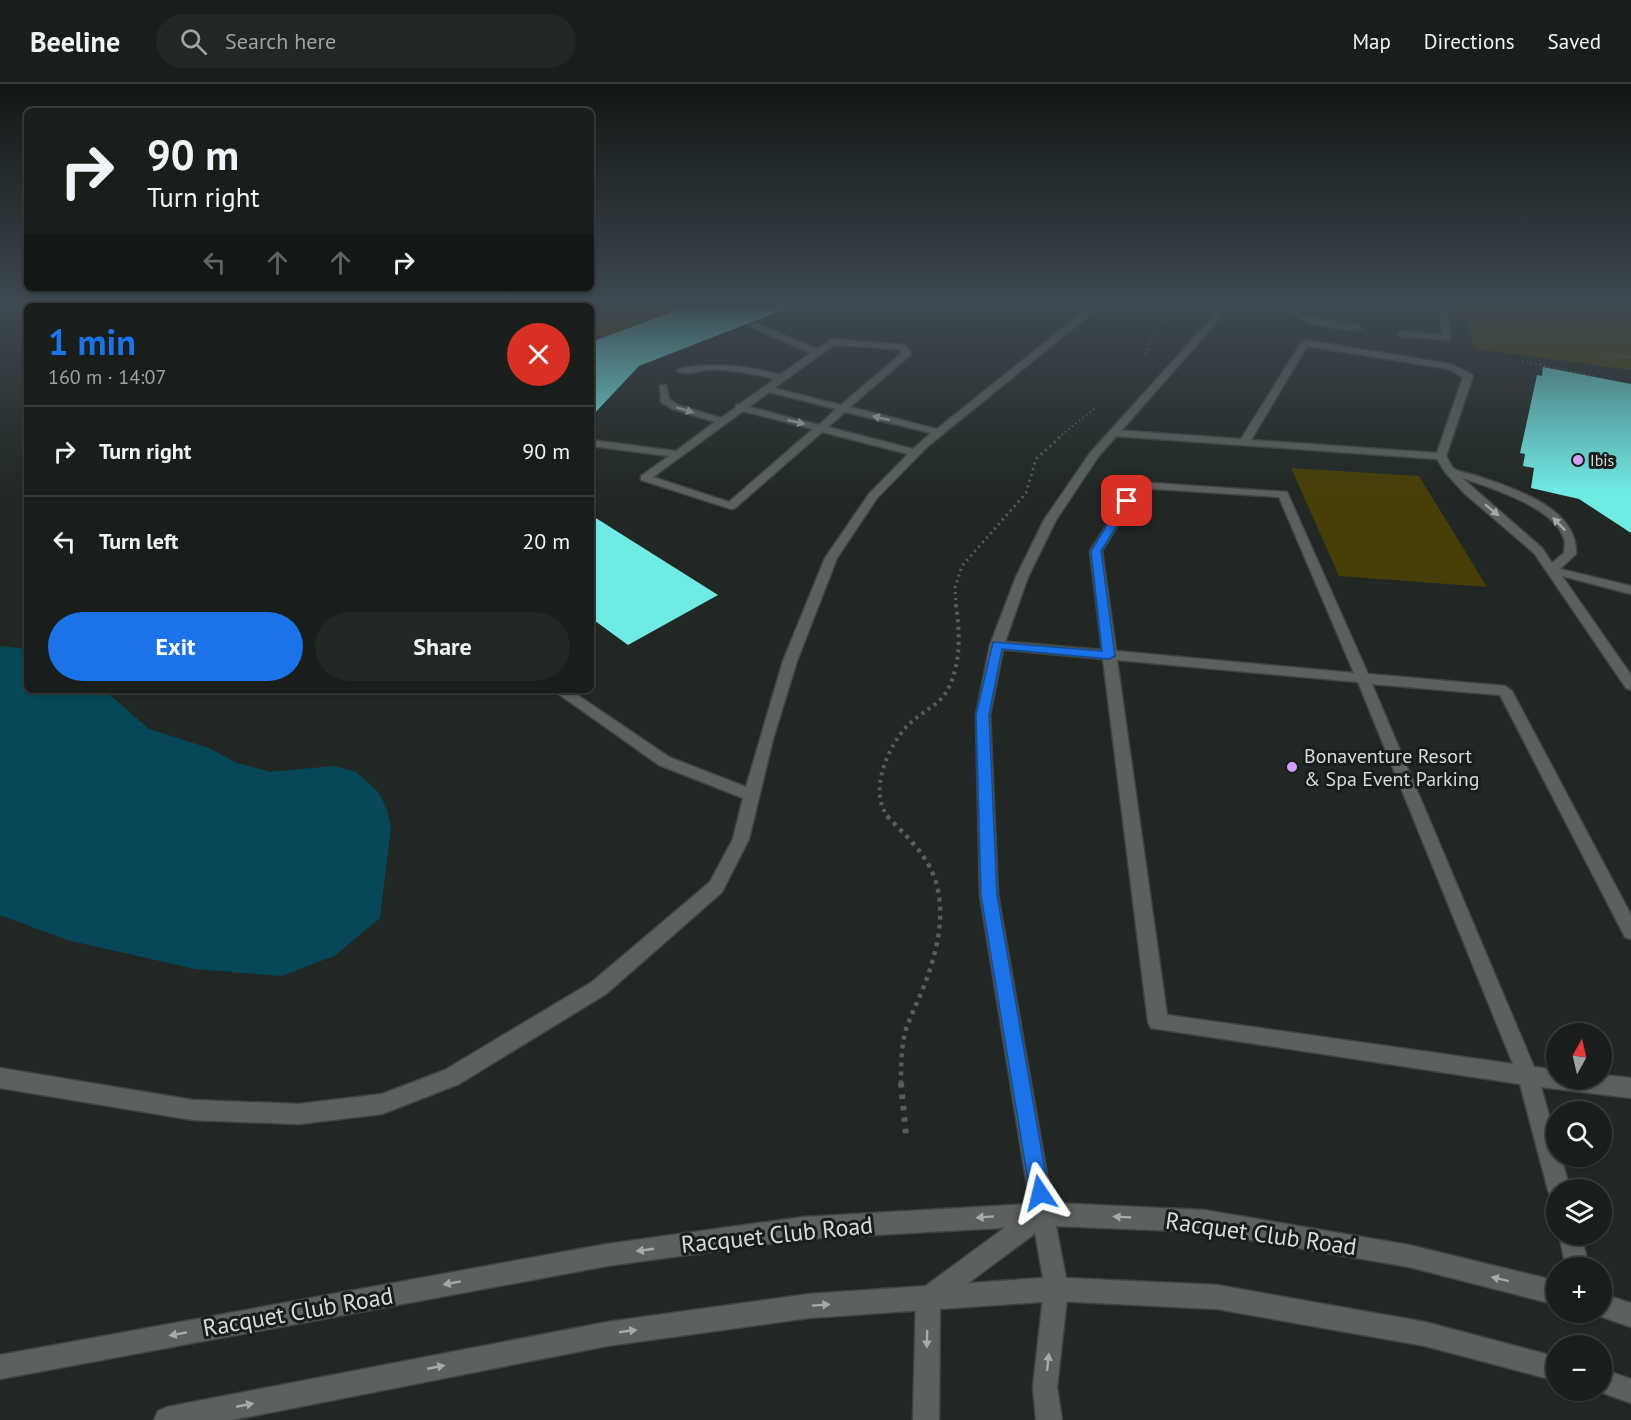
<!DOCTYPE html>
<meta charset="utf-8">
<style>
:root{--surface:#191e1b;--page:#222724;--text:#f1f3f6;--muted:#9fa2a3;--line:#373c3a;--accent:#1a73e8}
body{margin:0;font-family:"PT Sans",sans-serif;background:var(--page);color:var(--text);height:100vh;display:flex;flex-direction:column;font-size:22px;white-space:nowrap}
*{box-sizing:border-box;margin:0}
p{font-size:20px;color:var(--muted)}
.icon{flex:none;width:33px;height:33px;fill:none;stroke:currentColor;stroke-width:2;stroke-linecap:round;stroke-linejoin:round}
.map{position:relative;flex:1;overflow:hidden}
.details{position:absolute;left:24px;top:219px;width:570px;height:390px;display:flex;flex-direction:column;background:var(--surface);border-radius:9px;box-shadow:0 2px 4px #0004,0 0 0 2px var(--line)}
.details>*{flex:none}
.hud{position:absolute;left:24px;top:24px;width:570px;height:183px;border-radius:9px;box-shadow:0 2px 4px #0004,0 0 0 2px var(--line);background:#191e1b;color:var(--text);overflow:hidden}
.needle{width:39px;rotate:8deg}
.fabs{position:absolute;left:1546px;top:939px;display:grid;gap:12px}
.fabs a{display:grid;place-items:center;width:66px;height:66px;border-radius:50%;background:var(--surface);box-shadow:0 2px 4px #0004,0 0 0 2px var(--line);font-size:30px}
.pin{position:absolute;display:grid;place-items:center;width:51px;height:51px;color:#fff;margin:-26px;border-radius:12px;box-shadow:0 3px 9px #0006}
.me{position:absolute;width:66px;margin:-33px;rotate:350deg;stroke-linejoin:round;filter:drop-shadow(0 0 4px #0008)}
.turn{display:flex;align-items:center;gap:21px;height:126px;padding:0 24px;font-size:27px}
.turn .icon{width:78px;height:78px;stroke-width:2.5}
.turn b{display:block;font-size:42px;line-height:51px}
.lanes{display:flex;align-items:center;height:57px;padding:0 24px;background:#0003;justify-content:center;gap:30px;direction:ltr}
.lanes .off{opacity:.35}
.round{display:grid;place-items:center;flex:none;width:63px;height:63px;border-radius:32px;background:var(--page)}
.headline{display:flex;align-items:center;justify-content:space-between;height:102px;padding:0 24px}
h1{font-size:36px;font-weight:600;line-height:45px;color:var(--accent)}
.action{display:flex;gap:12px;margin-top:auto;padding:12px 24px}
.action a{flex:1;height:69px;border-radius:36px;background:var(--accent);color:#fff;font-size:24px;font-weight:600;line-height:69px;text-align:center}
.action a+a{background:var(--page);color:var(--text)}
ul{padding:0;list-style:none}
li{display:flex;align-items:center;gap:18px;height:90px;padding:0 24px;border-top:2px solid var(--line)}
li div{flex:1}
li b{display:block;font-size:22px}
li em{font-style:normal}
header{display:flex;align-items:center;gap:36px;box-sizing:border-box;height:84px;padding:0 30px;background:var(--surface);border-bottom:2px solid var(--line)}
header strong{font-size:28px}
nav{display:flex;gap:33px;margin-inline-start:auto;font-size:21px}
.search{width:420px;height:54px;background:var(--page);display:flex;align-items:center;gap:15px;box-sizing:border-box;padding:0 21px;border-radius:33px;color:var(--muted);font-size:22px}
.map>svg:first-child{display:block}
</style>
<header>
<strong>Beeline</strong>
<div class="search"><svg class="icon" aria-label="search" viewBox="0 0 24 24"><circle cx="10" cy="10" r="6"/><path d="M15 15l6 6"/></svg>Search here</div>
<nav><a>Map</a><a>Directions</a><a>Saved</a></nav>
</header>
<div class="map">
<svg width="1631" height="1336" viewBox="0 0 1631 1336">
<rect width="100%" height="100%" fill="#212824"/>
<path fill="#473f07" d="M 217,220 L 694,220 L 606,252 L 591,248 L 591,222 L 216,222 Z
M 1463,220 L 1631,220 L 1631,286 L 1475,265 Z
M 1291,384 L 1419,392 L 1487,503 L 1339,492 Z"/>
<path fill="#064859" d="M 0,562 L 27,565 L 27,606 L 104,606 L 149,645 L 209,664 L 237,679 L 271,688 L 334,682 L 356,688 L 378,708 L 387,725 L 391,743 L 380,834 L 334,872 L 281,892 L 195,885 L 67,856 L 0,831 Z"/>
<path fill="#70eae4" d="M 694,220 L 790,220 L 790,223 L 639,282 L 591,333 L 591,258 Z
M 1543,283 L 1631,300 L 1631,449 L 1579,415 L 1531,404 L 1534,384 L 1523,382 L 1525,370 L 1520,369 L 1537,291 L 1542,292 Z
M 591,431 L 718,511 L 628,561 L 591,534 Z"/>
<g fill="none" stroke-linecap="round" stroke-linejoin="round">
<defs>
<path id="service" d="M 1093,220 L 1103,220 L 928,362 L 877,414 L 837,474 L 797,577 L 773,655 L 749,755 L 722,808 L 606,910 L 459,1000 L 382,1030 L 299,1040 L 193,1036 L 0,1004 L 0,984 L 193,1016 L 299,1020 L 382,1010 L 445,986 L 592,898 L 710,798 L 733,755 L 743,714 L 659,681 L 553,606 L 570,606 L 669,673 L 746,703 L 783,577 L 825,474 L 869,410 L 908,370 L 822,348 L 735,424 L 731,425 L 641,396 L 641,392 L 669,372 L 591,362 L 591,356 L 676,367 L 715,338 L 672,325 L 661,318 L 660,301 L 666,301 L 669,315 L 678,321 L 721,334 L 735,324 L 736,321 L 740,320 L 775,295 C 753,290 732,285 709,286 C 700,286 685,292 677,287 L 679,285 C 714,277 746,282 780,291 L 811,269 L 753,244 L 752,242 L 756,239 L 817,265 L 832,255 L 905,261 L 911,269 L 910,271 L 850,323 L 937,345 ZM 834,261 L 899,265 L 902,269 L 841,321 L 774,304 ZM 769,308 L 836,325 L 819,341 L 749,323 ZM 743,327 L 813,345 L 729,418 L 653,393 ZM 845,328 L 931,349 L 913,365 L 828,343 Z
M 1285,220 L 1293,220 C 1309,244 1342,232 1362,244 L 1358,247 C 1333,243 1301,244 1285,220 Z
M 1415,220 L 1447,220 L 1450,256 L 1399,252 L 1398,250 L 1402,247 L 1442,251 L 1439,226 Z
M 1305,256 L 1451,280 L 1471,290 L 1473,292 L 1446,372 C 1448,375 1451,382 1453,384 C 1460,389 1473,390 1480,393 C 1516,405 1578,425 1576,470 L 1560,485 L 1631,502 L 1631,510 L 1562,492 L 1631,591 L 1631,606 L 1626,604 L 1534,469 L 1464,409 L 1445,388 L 1437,375 L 1114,352 L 1109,349 L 1114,346 L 1241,355 L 1301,259 ZM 1307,262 L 1449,285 L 1463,293 L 1437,369 L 1251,356 ZM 1462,394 C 1489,403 1556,424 1564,455 C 1566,459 1564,464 1564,469 L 1552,479 L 1542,464 Z
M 1137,398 L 1287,408 L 1368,590 L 1505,602 L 1512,607 L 1631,831 L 1631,855 L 1625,853 L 1500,611 L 1372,600 L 1534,983 L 1557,986 L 1557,994 L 1602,994 L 1602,991 L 1631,994 L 1631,1014 L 1541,1003 L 1557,1060 L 1557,1072 L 1561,1072 L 1570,1106 L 1557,1106 L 1557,1116 L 1551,1114 L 1548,1106 L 1520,1000 L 1151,944 L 1148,938 L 1103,575 L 997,565 L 990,561 L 997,557 L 1102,566 L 1090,467 L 1132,401 ZM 1140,404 L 1279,413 L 1354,589 L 1116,567 L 1102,467 ZM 1117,576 L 1358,598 L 1513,980 L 1167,931 Z
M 1041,1120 L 1049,1123 L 1052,1131 L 1049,1139 L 940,1220 L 939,1336 L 913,1336 L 916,1214 L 920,1206 L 1033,1123 Z
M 1559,1150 L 1581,1150 L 1589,1184 L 1566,1184 Z
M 1056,1193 L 1064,1197 L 1068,1205 L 1057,1303 L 1062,1336 L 1036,1336 L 1033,1303 L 1044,1205 L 1048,1197 Z"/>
<path id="tertiary" d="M 1220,220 L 1228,220 L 1216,239 L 1098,373 L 1056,436 L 1028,493 L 1004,561 L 990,631 L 998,811 L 1052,1119 L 1204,1126 L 1409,1161 L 1557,1197 L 1557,1221 L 1409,1183 L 1204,1148 L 1056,1142 L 1066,1194 L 1217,1201 L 1425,1238 L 1557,1273 L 1557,1297 L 1425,1262 L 1217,1225 L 1056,1217 L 809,1234 L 607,1262 L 232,1336 L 154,1336 L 158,1327 L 167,1323 L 607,1238 L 809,1210 L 1043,1194 L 1034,1142 L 803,1155 L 607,1182 L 0,1295 L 0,1271 L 607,1160 L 803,1133 L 1030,1120 L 980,811 L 976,631 L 990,561 L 1016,493 L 1044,436 L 1090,369 L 1210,236 Z
M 1602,1210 L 1631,1219 L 1631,1243 L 1594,1230 L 1593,1228 L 1602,1228 Z
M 1602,1285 L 1631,1295 L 1631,1319 L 1595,1306 L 1602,1306 Z"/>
</defs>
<use href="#service" stroke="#404542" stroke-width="3"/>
<use href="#tertiary" stroke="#404542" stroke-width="3"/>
<path stroke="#585e5a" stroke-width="2" stroke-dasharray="1.5 3" stroke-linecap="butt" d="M 424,222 L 428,220
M 564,222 L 569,220
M 1145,270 L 1157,241 L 1184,220
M 1603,272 L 1631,273
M 1522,277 L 1594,292
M 1058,354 L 1095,324"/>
<path stroke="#585e5a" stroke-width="3" stroke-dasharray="2 4" stroke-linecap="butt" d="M 956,522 L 955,504 L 962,482 L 1026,409 L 1036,375 L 1060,353"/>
<path stroke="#585e5a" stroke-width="4" stroke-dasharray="3 4.5" stroke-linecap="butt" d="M 889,734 C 867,709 888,662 908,641 C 922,627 940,622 949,603 C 961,578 960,548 956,521"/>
<path stroke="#585e5a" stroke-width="4.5" stroke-dasharray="4 5" stroke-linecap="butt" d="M 887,732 C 901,747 916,760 927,778 C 950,816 939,863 924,902 C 918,917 911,931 906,945 C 901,963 901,982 901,1001"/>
<path stroke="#585e5a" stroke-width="6" stroke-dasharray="4.5 7" stroke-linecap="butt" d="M 901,999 L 906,1051"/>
<use href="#service" fill="#5b625e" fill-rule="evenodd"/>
<use href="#tertiary" fill="#5b625e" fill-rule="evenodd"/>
</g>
<defs><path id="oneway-solid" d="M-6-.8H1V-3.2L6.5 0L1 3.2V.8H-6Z" transform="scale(1.5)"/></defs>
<g fill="#a5aba8">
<use href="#oneway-solid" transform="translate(685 326) rotate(17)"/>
<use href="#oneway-solid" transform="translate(881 334) rotate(-166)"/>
<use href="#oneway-solid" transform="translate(796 338) rotate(14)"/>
<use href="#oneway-solid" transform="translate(1492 426) rotate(39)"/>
<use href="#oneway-solid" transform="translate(1559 440) rotate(-134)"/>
<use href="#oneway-solid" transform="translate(985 1133) rotate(176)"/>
<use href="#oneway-solid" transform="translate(1122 1133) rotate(-177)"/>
<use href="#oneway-solid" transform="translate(645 1166) rotate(172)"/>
<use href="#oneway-solid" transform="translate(1500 1195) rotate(-166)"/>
<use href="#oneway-solid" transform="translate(452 1199) rotate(170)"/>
<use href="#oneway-solid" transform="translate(821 1221) rotate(-4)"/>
<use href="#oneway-solid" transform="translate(628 1247) rotate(-8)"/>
<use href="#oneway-solid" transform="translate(178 1250) rotate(170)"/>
<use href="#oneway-solid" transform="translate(927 1255) rotate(91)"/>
<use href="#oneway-solid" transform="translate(1048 1278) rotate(-84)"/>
<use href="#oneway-solid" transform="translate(436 1283) rotate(-11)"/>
<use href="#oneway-solid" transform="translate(245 1321) rotate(-11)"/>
</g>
<linearGradient id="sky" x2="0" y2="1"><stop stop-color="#121614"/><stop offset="0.54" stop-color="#3d4850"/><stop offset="1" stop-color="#3d4850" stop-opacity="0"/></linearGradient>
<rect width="1631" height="407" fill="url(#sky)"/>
<path fill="#1a73e8" stroke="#114b97" stroke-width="1.5" d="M 1127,414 L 1132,417 L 1101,467 L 1115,572 L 1109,575 L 1002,565 L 989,631 L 997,811 L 1049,1109 L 1047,1116 L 1040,1119 L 1032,1116 L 1030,1109 L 981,811 L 976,631 L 993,558 L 1102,567 L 1091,467 L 1123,415 Z"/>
<g fill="#d59cfb" stroke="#181e1b" stroke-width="2">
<circle cx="1578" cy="376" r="6"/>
<circle cx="1292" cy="683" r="6"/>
</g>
<g text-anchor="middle" stroke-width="6" stroke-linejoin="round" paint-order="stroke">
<g font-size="16" fill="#d7dbd9" stroke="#181e1b" text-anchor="start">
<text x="1590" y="382">Ibis</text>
</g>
<g font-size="20" fill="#d7dbd9" stroke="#181e1b" text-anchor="start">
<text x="1304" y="679">Bonaventure Resort<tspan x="1304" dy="23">&amp; Spa Event Parking</tspan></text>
</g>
<g font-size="24" fill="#d7dbd9" stroke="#181e1b">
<text transform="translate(1261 1150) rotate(8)" y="8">Racquet Club Road</text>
<text transform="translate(777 1151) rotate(-6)" y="8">Racquet Club Road</text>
<text transform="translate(298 1228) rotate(-10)" y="8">Racquet Club Road</text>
</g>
</g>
</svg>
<div class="fabs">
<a><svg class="needle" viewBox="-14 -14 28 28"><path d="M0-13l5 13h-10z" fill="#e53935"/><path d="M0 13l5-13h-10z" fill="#9fa2a3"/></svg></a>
<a><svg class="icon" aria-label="search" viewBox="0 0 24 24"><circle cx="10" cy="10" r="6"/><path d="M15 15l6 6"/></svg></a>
<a><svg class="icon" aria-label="layers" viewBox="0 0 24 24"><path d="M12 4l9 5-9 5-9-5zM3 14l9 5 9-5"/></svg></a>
<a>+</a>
<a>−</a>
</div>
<div class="pin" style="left:1127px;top:417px;background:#d93025"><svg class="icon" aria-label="arrive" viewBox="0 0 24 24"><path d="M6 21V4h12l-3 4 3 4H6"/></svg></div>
<svg class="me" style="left:1040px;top:1109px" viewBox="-20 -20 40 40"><path d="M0-17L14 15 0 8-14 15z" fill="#1a73e8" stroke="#fff" stroke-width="4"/></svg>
<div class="hud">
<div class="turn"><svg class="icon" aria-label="right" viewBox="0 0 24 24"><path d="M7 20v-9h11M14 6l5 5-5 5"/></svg><div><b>90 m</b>Turn right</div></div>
<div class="lanes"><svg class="icon off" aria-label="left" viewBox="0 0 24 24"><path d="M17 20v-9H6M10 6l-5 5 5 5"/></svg><svg class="icon off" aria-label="ahead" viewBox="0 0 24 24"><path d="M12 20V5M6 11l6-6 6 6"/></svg><svg class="icon off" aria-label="ahead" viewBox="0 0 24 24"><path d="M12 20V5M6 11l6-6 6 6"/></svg><svg class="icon" aria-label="right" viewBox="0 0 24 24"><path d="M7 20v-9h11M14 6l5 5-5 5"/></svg></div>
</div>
<section class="details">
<div class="headline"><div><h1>1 min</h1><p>160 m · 14:07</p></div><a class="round" style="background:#d93025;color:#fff"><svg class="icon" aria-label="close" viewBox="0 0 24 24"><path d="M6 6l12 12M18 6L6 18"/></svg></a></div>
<ul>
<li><svg class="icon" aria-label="right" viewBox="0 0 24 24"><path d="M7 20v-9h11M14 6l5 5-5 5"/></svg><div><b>Turn right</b></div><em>90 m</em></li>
<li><svg class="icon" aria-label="left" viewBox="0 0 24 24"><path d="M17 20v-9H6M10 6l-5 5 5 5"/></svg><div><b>Turn left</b></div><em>20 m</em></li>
</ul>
<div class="action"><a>Exit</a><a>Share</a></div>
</section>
</div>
